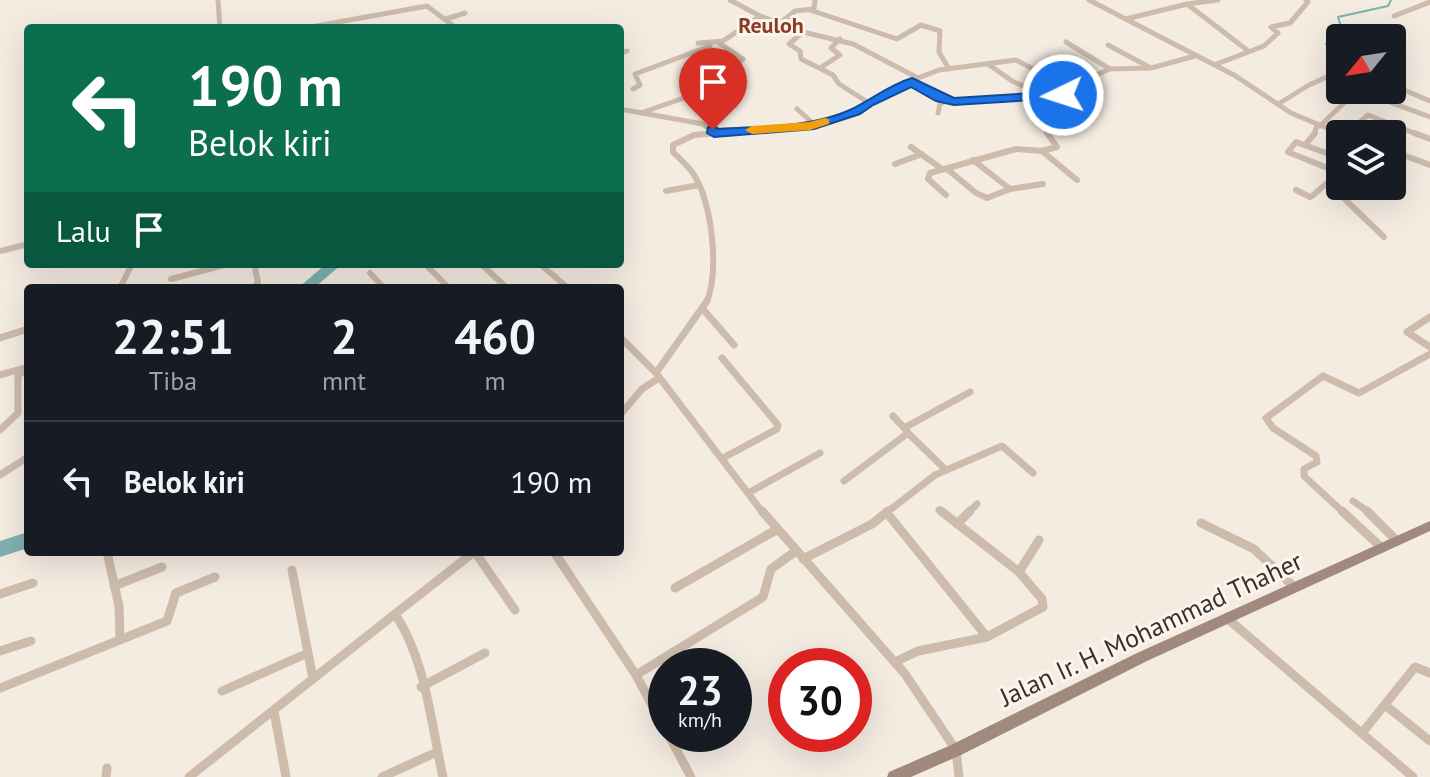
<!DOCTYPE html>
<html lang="id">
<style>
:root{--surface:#171b24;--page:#20242c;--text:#f1f3f6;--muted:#9ea1a6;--line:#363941}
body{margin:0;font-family:"PT Sans",sans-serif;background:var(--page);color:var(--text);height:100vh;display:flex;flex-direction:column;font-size:30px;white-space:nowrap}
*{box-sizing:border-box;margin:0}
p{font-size:26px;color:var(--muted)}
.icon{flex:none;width:44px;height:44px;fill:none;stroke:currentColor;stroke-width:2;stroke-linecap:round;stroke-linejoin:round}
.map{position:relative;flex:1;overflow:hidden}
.drawer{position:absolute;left:24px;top:284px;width:600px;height:272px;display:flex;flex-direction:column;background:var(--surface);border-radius:8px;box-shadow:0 8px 32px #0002}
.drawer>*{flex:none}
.banner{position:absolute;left:24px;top:24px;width:600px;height:244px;border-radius:8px;box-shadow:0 8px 32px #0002;background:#0b6e4f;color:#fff;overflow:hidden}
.needle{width:52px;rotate:240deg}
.tools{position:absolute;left:1326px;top:24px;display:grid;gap:16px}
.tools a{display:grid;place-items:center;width:80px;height:80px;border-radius:8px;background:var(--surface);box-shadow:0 8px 32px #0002;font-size:40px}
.speed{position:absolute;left:648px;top:648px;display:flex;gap:16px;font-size:40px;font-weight:700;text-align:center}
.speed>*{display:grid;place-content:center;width:104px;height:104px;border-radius:50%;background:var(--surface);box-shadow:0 8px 32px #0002;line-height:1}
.speed small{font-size:20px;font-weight:400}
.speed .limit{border:12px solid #d22;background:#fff;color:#111}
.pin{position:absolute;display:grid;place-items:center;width:68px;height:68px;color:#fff;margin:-82px -34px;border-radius:50% 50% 50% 0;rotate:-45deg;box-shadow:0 0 8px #0007}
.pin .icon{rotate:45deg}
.me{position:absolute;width:88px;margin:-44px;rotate:266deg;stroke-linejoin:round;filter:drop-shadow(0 0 6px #0008)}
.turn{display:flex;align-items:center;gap:28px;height:168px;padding:0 32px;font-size:36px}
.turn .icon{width:104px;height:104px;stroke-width:2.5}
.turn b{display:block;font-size:56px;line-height:68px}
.then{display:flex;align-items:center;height:76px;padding:0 32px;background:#0003;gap:16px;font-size:30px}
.eta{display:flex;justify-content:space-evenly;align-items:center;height:136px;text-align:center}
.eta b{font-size:48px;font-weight:700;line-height:56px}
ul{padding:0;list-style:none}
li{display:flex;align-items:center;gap:24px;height:120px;padding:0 32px;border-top:2px solid var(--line)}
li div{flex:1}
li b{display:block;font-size:30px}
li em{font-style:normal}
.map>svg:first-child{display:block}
</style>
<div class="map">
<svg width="1430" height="777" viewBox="0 0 1430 777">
<rect width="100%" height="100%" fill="#f4ebe1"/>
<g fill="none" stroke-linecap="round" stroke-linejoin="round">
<path stroke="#7fb0b2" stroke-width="2" d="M 1326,44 L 1342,30 L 1338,17 L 1388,6 L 1391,0"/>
<path fill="#7fb0b2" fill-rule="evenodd" d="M 326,264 L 342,264 L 314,288 L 298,288 Z
M 28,532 L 28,548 L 0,557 L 0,541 Z"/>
<path stroke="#cdbbac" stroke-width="5" d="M 218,0 L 220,28
M 1089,0 L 1234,75 L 1291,113 L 1341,134
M 1187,4 L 1218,0
M 810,10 L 897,39 L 921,25 L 940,31 L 939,52 L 949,69
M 1394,16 L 1430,2
M 446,19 L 465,13
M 1126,19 L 1187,4 L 1247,50
M 779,24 L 795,11 L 814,9 L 815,0
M 305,28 L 427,6 L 456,28
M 803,32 L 853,44 L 918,78 L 869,102
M 1066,42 L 1110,69
M 698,43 L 723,41 L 760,16
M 1108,45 L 1149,67
M 620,53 L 627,51
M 988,64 L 1012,81 L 1045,96
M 1214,65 L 1264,46 L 1278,33 L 1271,27 L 1290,23 L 1308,2 L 1306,0
M 820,68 L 840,55 L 831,48 L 840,39
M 918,78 L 939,70 L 1016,60 L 1071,89
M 912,82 L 940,98 L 954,102 L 1052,97 L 1063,95 L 1084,80 L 1110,69 L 1151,68 L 1195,56
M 1392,85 L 1430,101
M 633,89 L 640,85 L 635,74 L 710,46
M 1362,92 L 1430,117
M 1031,97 L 1049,135
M 1280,103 L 1309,85 L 1340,71
M 620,109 L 703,124 L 714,133
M 797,109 L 815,125
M 641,113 L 695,94 L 704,82 L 743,59 L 719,43
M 938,113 L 940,104 L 947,100
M 1320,126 L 1350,97 L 1364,91
M 1346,134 L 1368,115 L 1419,135
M 699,135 C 757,126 817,136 869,103 L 839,84 L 833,75 L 801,59 L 800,51 L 789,44 L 803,32 L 760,16 L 730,0
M 1314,135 L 1317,125"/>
<path stroke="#cdbbac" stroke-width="6" d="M 1338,133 L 1341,134
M 1414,133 L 1430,139
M 1306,144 L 1315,133
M 911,147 L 942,169
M 1042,151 L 1077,180
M 1392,151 L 1430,165
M 1340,158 L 1296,142 L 1288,152 L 1340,173
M 973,160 L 1010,189
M 895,164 L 922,154
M 947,169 L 976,193 L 987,198 L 1010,189 L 1043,184
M 1328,183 L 1384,237
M 1296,190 L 1310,197
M 666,191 L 699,185
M 946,195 L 928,179 L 930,173 L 1016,149 L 1042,151 L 1057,147 L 1047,133
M 1312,196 L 1339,173
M 0,251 L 28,244
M 425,264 L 449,288
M 481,264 L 507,288
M 540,264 L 568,288
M 370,273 L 384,288
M 171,279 L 228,264
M 120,288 L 132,264
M 253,288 L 258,282 L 254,264
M 706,303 C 720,273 712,202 694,175 C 689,167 680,159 673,152 L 673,145 L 694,135 L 717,133"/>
<path stroke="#cdbbac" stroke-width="7" d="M 707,301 L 656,373 L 763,513
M 702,308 L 734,345
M 1430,317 L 1407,332 L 1430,347
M 620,337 L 656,373
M 0,338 L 28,329
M 722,358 L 778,425 L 777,429 L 723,458
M 0,375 L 25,368
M 620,415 L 642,389 L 659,378
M 893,416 L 907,431
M 904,428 L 970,392
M 0,430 L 18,413 L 18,376 L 28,366
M 0,475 L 28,457
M 844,481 L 908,433 L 946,470
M 750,492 L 820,453
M 1353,501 L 1370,513
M 939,510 L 943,513
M 886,513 L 935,475 L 1002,446 L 1033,473
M 968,513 L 977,504
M 1344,513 L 1304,476 L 1304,469 L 1317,462 L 1316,456 L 1273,428 L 1266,418 L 1323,376 L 1359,393 L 1430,354"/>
<path stroke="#cdbbac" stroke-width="9" d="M 762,511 L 905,674 L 956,750 L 959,777
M 941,511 L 1019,572
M 1342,511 L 1382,548
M 1367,511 L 1397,541
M 887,513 L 987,637 L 1043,607 L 1042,599 L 1019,572 L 1039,540
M 1201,523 L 1254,549 L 1294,587
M 957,524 L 970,511
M 107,552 L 119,606 L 120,640
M 475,552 L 515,610
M 554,552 L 636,675
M 803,559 L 872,524 L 888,511
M 292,570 L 313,679
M 114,586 L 162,567
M 675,588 L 776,530
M 0,594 L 33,583
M 395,614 L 474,552
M 1228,619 L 1413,777
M 0,651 L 31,641
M 895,662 L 918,651 L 987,637
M 421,687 L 485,653
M 0,688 L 167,621 L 176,593 L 215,577
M 222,691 L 308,653
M 1385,705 L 1430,741
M 274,711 L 286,777
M 666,731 L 636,675 L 763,597 L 771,569 L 796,551
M 1362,733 L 1415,667 L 1430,673
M 668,734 L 691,777
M 106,777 L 107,768
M 189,777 L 395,614 C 426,660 431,724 443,777
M 382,777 L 437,752"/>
<path fill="#a18a7d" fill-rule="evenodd" d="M 1430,521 L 1430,531 L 1147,661 L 961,755 L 911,777 L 887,777 L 889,772 L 951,745 L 1137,653 Z"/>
</g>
<path fill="#1a73e8" stroke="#114b97" stroke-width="2" d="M 912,78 L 954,98 L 1063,91 L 1069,95 L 1063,98 L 954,105 L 936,101 L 911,87 L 873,105 L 860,114 L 814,129 L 714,137 L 707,133 L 708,127 L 713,126 L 719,129 C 762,126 810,128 850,110 C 871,100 889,85 912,78 Z"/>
<path fill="#f59e0b" d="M 825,118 L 829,119 L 829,124 L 810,130 L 752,134 L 745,130 L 752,126 L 809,122 Z"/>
<g text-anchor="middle" stroke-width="6" stroke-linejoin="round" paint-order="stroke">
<g font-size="22" font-weight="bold" fill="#8c3b22" stroke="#fbf5ee">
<text x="771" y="33">Reuloh</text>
</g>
<g font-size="26" fill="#3b302b" stroke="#fbf5ee">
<text transform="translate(1151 629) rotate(-25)" y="9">Jalan Ir. H. Mohammad Thaher</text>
</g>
</g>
</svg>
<div class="tools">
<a><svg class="needle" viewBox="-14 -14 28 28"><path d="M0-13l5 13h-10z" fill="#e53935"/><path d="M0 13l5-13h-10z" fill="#9ea1a6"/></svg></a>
<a><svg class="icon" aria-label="layers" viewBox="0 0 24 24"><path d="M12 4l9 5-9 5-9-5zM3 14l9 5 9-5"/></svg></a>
</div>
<div class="speed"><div>23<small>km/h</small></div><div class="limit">30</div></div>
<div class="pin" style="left:713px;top:130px;background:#d93025"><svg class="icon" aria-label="arrive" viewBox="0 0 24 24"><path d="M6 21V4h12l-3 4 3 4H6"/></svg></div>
<svg class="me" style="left:1063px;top:95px" viewBox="-20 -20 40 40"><circle r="17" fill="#1a73e8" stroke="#fff" stroke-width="3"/><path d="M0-11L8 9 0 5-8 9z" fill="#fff"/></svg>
<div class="banner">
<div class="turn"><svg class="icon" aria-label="left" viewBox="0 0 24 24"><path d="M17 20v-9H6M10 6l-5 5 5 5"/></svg><div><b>190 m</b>Belok kiri</div></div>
<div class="then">Lalu<svg class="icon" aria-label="arrive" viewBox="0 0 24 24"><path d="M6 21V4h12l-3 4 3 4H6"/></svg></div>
</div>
<section class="drawer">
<div class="eta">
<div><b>22:51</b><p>Tiba</p></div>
<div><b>2</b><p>mnt</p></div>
<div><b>460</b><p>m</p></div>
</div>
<ul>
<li><svg class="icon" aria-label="left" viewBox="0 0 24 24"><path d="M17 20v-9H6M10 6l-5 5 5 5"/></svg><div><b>Belok kiri</b></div><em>190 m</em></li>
</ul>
</section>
</div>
